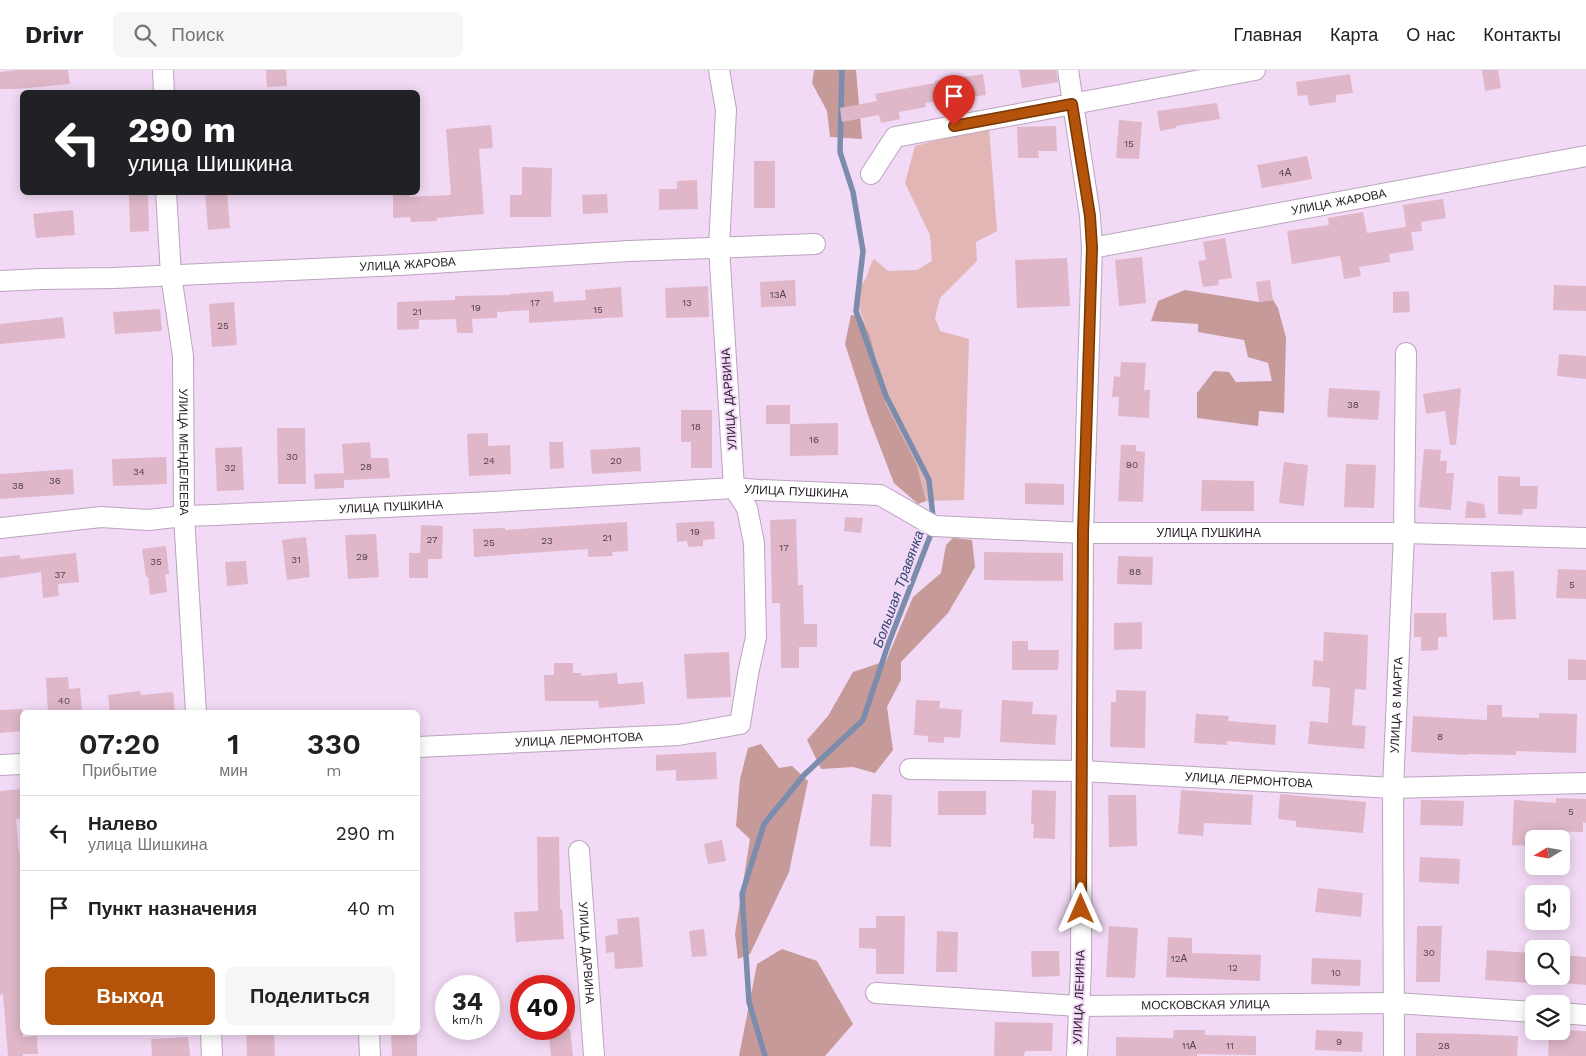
<!DOCTYPE html>
<html lang="ru">
<meta charset="utf-8">
<style>
:root{--surface:#fff;--page:#f6f6f6;--text:#202124;--muted:#757577;--line:#e0e0e0;--accent:#b45309}
body{margin:0;font-family:"Work Sans",sans-serif;background:var(--page);color:var(--text);height:100vh;display:flex;flex-direction:column;font-size:19px;white-space:nowrap}
*{box-sizing:border-box;margin:0}
p{font-size:16px;color:var(--muted)}
.icon{flex:none;width:28px;height:28px;fill:none;stroke:currentColor;stroke-width:2;stroke-linecap:round;stroke-linejoin:round}
.map{position:relative;flex:1;overflow:hidden}
.panel{position:absolute;left:20px;top:640px;width:400px;height:325px;display:flex;flex-direction:column;background:var(--surface);border-radius:8px;box-shadow:0 2px 12px #0003}
.panel>*{flex:none}
.hud{position:absolute;left:20px;top:20px;width:400px;height:105px;border-radius:8px;box-shadow:0 2px 12px #0003;background:#202124;color:#fff;overflow:hidden}
.needle{width:32px;rotate:259deg}
.fabs{position:absolute;left:1525px;top:760px;display:grid;gap:10px}
.fabs a{display:grid;place-items:center;width:45px;height:45px;border-radius:8px;background:var(--surface);box-shadow:0 2px 12px #0003;font-size:25px}
.speed{position:absolute;left:435px;top:905px;display:flex;gap:10px;font-size:25px;font-weight:700;text-align:center}
.speed>*{display:grid;place-content:center;width:65px;height:65px;border-radius:50%;background:var(--surface);box-shadow:0 2px 12px #0003;line-height:1}
.speed small{font-size:12px;font-weight:400}
.speed .limit{border:8px solid #d22;background:#fff;color:#111}
.pin{position:absolute;display:grid;place-items:center;width:42px;height:42px;color:#fff;margin:-51px -21px;border-radius:50% 50% 50% 0;rotate:-45deg;box-shadow:0 0 5px #0007}
.pin .icon{rotate:45deg}
.me{position:absolute;width:55px;margin:-28px;rotate:0deg;stroke-linejoin:round;filter:drop-shadow(0 0 4px #0008)}
.turn{display:flex;align-items:center;gap:18px;height:105px;padding:0 25px;font-size:22px}
.turn .icon{width:65px;height:65px;stroke-width:2.5}
.turn b{display:block;font-size:35px;line-height:42px}
.eta{display:flex;justify-content:space-evenly;align-items:center;height:85px;text-align:center}
.eta b{font-size:30px;font-weight:600;line-height:35px}
.action{display:flex;gap:10px;margin-top:auto;padding:10px 25px}
.action a{flex:1;height:58px;border-radius:8px;background:var(--accent);color:#fff;font-size:20px;font-weight:600;line-height:58px;text-align:center}
.action a+a{background:var(--page);color:var(--text)}
ul{padding:0;list-style:none}
li{display:flex;align-items:center;gap:15px;height:75px;padding:0 25px;border-top:1px solid var(--line)}
li div{flex:1}
li b{display:block;font-size:19px}
li em{font-style:normal}
header{display:flex;align-items:center;gap:30px;box-sizing:border-box;height:70px;padding:0 25px;background:var(--surface);border-bottom:1px solid var(--line)}
header strong{font-size:24px}
nav{display:flex;gap:28px;margin-inline-start:auto;font-size:18px}
.search{width:350px;height:45px;background:var(--page);display:flex;align-items:center;gap:12px;box-sizing:border-box;padding:0 18px;border-radius:8px;color:var(--muted);font-size:19px}
.map>svg:first-child{display:block}
</style>
<header>
<strong>Drivr</strong>
<div class="search"><svg class="icon" aria-label="search" viewBox="0 0 24 24"><circle cx="10" cy="10" r="6"/><path d="M15 15l6 6"/></svg>Поиск</div>
<nav><a>Главная</a><a>Карта</a><a>О нас</a><a>Контакты</a></nav>
</header>
<div class="map">
<svg width="1586" height="986" viewBox="0 0 1586 986">
<rect width="100%" height="100%" fill="#f2d9f5"/>
<path fill="#e1b6b4" d="M 989,58 L 997,161 L 976,172 L 977,191 L 940,228 L 935,248 L 940,261 L 969,269 L 964,430 L 926,431 L 917,395 L 886,334 L 870,265 L 858,236 L 860,216 C 869,209 867,198 874,189 L 888,201 L 917,200 L 932,191 L 930,165 L 905,113 L 915,76 Z"/>
<path fill="#c59a99" d="M 814,0 L 856,0 L 862,69 L 830,67 L 827,41 L 812,13 Z
M 1185,220 L 1259,232 L 1273,230 L 1278,238 L 1286,268 L 1284,343 L 1259,341 L 1258,356 L 1197,348 L 1197,323 L 1214,301 L 1229,302 L 1236,312 L 1272,311 L 1268,293 L 1248,287 L 1244,270 L 1198,262 L 1198,254 L 1151,251 L 1158,231 Z
M 851,245 L 861,246 L 870,265 L 886,334 L 917,395 L 926,431 L 918,434 L 894,413 L 869,348 L 845,274 Z
M 953,468 L 972,470 L 975,497 L 948,543 L 901,592 L 901,610 L 887,637 L 893,680 L 875,703 L 853,697 L 821,699 L 807,670 L 828,646 L 853,602 L 886,591 L 913,527 L 941,503 L 946,475 Z
M 761,674 L 779,698 L 792,696 L 808,711 L 789,802 L 750,884 L 738,889 L 735,864 L 750,769 L 736,756 L 740,709 L 748,678 Z
M 782,879 L 817,891 L 853,954 L 825,986 L 739,986 L 757,894 Z"/>
<g fill="none" stroke-linecap="round" stroke-linejoin="round">
<path stroke="#7c8cac" stroke-width="5.5" d="M 765,986 L 749,932 L 742,824 L 764,754 L 804,705 L 863,650 L 889,572 L 934,456 L 929,410 L 886,326 L 856,241 L 863,181 L 853,122 L 840,82 L 842,0"/>
</g>
<path fill="#dfb7c8" d="M 18,0 L 68,0 L 70,14 L 16,19 L 0,19 L 0,2 Z
M 266,0 L 286,0 L 287,16 L 267,17 Z
M 1019,0 L 1056,0 L 1058,12 L 1022,18 Z
M 1482,0 L 1498,0 L 1501,18 L 1485,21 Z
M 983,4 L 986,25 L 925,33 L 926,37 L 899,42 L 900,49 L 881,53 L 879,45 L 842,52 L 840,38 L 877,31 L 875,24 L 935,13 L 935,11 Z
M 1350,4 L 1353,23 L 1336,25 L 1336,32 L 1309,36 L 1307,25 L 1298,26 L 1296,12 Z
M 1217,33 L 1220,49 L 1176,56 L 1176,58 L 1160,61 L 1157,41 Z
M 1119,50 L 1142,52 L 1139,89 L 1116,88 Z
M 491,55 L 493,78 L 479,79 L 484,144 L 437,148 L 437,151 L 411,152 L 410,147 L 393,148 L 393,122 L 410,122 L 410,127 L 451,125 L 446,59 Z
M 1056,56 L 1057,81 L 1038,81 L 1039,88 L 1018,88 L 1017,57 Z
M 1307,86 L 1312,109 L 1262,118 L 1257,95 Z
M 754,91 L 775,91 L 775,138 L 754,138 Z
M 522,97 L 552,98 L 551,147 L 510,147 L 510,125 L 522,125 Z
M 697,110 L 698,139 L 659,140 L 659,119 L 677,119 L 677,111 Z
M 129,122 L 148,122 L 149,161 L 130,162 Z
M 205,122 L 227,122 L 230,158 L 208,160 Z
M 607,124 L 608,143 L 583,144 L 582,125 Z
M 1443,129 L 1446,148 L 1421,152 L 1422,161 L 1411,162 L 1414,180 L 1389,184 L 1390,192 L 1359,197 L 1361,206 L 1344,209 L 1340,186 L 1292,194 L 1287,161 L 1329,155 L 1328,148 L 1363,142 L 1367,163 L 1406,157 L 1403,135 Z
M 73,140 L 75,165 L 36,168 L 33,144 Z
M 1225,168 L 1232,208 L 1218,210 L 1219,215 L 1203,217 L 1198,191 L 1206,190 L 1203,172 Z
M 1142,187 L 1146,233 L 1119,236 L 1115,190 Z
M 1067,188 L 1070,236 L 1017,238 L 1015,190 Z
M 795,210 L 796,236 L 761,237 L 760,212 Z
M 1270,210 L 1273,230 L 1259,232 L 1256,212 Z
M 1554,215 L 1586,216 L 1586,241 L 1553,240 Z
M 708,216 L 709,247 L 666,248 L 665,218 Z
M 621,217 L 623,247 L 529,253 L 529,240 L 497,242 L 497,248 L 472,249 L 473,263 L 457,263 L 456,249 L 419,250 L 419,259 L 397,260 L 397,232 L 455,230 L 455,226 L 510,225 L 510,224 L 553,221 L 554,232 L 586,230 L 585,220 Z
M 1409,221 L 1410,242 L 1393,243 L 1393,222 Z
M 234,232 L 237,275 L 212,277 L 209,234 Z
M 160,239 L 162,261 L 115,264 L 113,242 Z
M 63,247 L 65,268 L 0,274 L 0,254 Z
M 1559,284 L 1586,286 L 1586,309 L 1557,306 Z
M 1121,292 L 1146,293 L 1144,320 L 1150,320 L 1149,348 L 1118,346 L 1119,327 L 1112,327 L 1114,306 L 1120,307 Z
M 1329,318 L 1380,321 L 1378,350 L 1327,347 Z
M 1461,318 L 1456,375 L 1450,375 L 1445,341 L 1426,344 L 1423,324 Z
M 766,335 L 790,335 L 790,354 L 766,354 Z
M 681,340 L 712,340 L 712,398 L 691,398 L 691,372 L 681,372 Z
M 838,353 L 838,385 L 790,386 L 790,354 Z
M 277,358 L 305,358 L 306,414 L 278,414 Z
M 488,363 L 488,376 L 510,375 L 511,404 L 469,406 L 467,364 Z
M 370,372 L 371,388 L 388,388 L 390,408 L 344,410 L 344,418 L 315,419 L 314,404 L 344,403 L 342,374 Z
M 549,372 L 563,372 L 564,398 L 550,399 Z
M 1121,375 L 1136,375 L 1136,381 L 1145,382 L 1143,432 L 1118,431 Z
M 242,377 L 244,420 L 217,421 L 215,378 Z
M 640,377 L 641,401 L 592,404 L 590,380 Z
M 1424,379 L 1441,380 L 1440,391 L 1447,391 L 1446,403 L 1454,403 L 1451,440 L 1419,437 Z
M 166,387 L 167,414 L 113,416 L 112,389 Z
M 1284,392 L 1308,395 L 1304,436 L 1279,433 Z
M 1346,394 L 1376,395 L 1374,438 L 1344,437 Z
M 73,399 L 74,424 L 0,429 L 0,404 Z
M 1498,406 L 1520,407 L 1520,416 L 1538,416 L 1537,439 L 1523,439 L 1522,445 L 1498,444 Z
M 1202,410 L 1254,411 L 1254,441 L 1201,441 Z
M 1025,413 L 1064,414 L 1064,435 L 1025,434 Z
M 1467,431 L 1484,434 L 1486,448 L 1465,448 Z
M 845,447 L 863,448 L 861,463 L 844,461 Z
M 796,449 L 798,515 L 803,515 L 804,554 L 817,554 L 817,577 L 799,577 L 799,598 L 781,598 L 780,533 L 772,533 L 770,450 Z
M 714,451 L 715,469 L 703,470 L 703,476 L 688,477 L 687,471 L 677,472 L 676,453 Z
M 627,452 L 628,481 L 612,482 L 613,486 L 588,487 L 588,479 L 474,487 L 473,459 L 505,458 L 505,460 Z
M 421,455 L 443,456 L 442,489 L 428,489 L 428,508 L 409,508 L 409,483 L 420,483 Z
M 376,464 L 379,507 L 348,509 L 345,465 Z
M 306,467 L 310,507 L 287,510 L 282,470 Z
M 166,476 L 169,504 L 165,504 L 167,522 L 150,525 L 148,507 L 146,507 L 142,479 Z
M 984,482 L 1063,483 L 1063,511 L 984,510 Z
M 76,483 L 79,512 L 58,514 L 59,526 L 43,528 L 41,502 L 0,508 L 0,487 L 20,485 L 20,489 Z
M 1118,486 L 1153,487 L 1152,515 L 1117,514 Z
M 246,491 L 248,514 L 227,516 L 225,492 Z
M 1558,499 L 1586,500 L 1586,529 L 1556,528 Z
M 1514,501 L 1516,549 L 1493,550 L 1491,502 Z
M 1414,543 L 1446,543 L 1447,567 L 1438,567 L 1438,580 L 1421,581 L 1421,567 L 1414,567 Z
M 1142,552 L 1142,579 L 1114,580 L 1114,553 Z
M 1324,562 L 1368,565 L 1366,620 L 1355,619 L 1352,655 L 1366,656 L 1364,679 L 1308,674 L 1310,651 L 1328,653 L 1330,618 L 1312,616 L 1314,590 L 1323,591 Z
M 1012,571 L 1028,571 L 1028,580 L 1059,580 L 1058,600 L 1012,600 Z
M 729,582 L 731,627 L 687,629 L 684,584 Z
M 1568,589 L 1586,590 L 1586,610 L 1568,610 Z
M 554,593 L 573,593 L 573,603 L 581,603 L 581,606 L 617,603 L 618,614 L 643,612 L 645,634 L 599,638 L 598,631 L 545,631 L 544,605 L 554,605 Z
M 68,607 L 69,619 L 80,618 L 82,642 L 48,642 L 46,608 Z
M 1116,620 L 1146,621 L 1145,678 L 1110,677 L 1111,632 L 1116,632 Z
M 140,621 L 141,625 L 173,622 L 175,642 L 110,642 L 108,625 Z
M 916,630 L 940,631 L 939,638 L 962,640 L 960,668 L 944,667 L 944,673 L 928,672 L 928,666 L 914,665 Z
M 1002,630 L 1033,632 L 1032,644 L 1057,645 L 1055,675 L 1000,672 Z
M 1487,635 L 1502,635 L 1502,647 L 1539,648 L 1539,643 L 1577,644 L 1576,683 L 1516,681 L 1516,685 L 1468,684 L 1468,685 L 1411,682 L 1413,646 L 1487,650 Z
M 22,639 L 22,661 L 0,663 L 0,640 Z
M 1196,644 L 1229,646 L 1228,651 L 1276,655 L 1275,675 L 1227,671 L 1227,675 L 1194,673 Z
M 716,682 L 717,709 L 676,711 L 676,700 L 656,701 L 656,685 Z
M 22,719 L 22,748 L 16,749 L 19,784 L 22,784 L 22,804 L 21,804 L 22,827 L 22,937 L 21,938 L 23,967 L 37,966 L 38,984 L 23,984 L 23,986 L 8,986 L 3,924 L 0,925 L 0,721 Z
M 1032,720 L 1056,721 L 1055,769 L 1033,768 L 1034,754 L 1031,754 Z
M 1181,720 L 1253,725 L 1251,755 L 1204,753 L 1203,766 L 1178,764 Z
M 938,721 L 986,721 L 986,745 L 938,745 Z
M 872,724 L 892,725 L 891,777 L 870,776 Z
M 1280,724 L 1366,732 L 1363,763 L 1296,757 L 1296,751 L 1278,749 Z
M 1108,725 L 1136,725 L 1137,776 L 1109,777 Z
M 1556,728 L 1586,729 L 1586,753 L 1583,752 L 1583,762 L 1536,761 L 1534,776 L 1512,775 L 1514,730 L 1556,733 Z
M 1421,730 L 1464,731 L 1463,756 L 1420,755 Z
M 537,767 L 559,767 L 560,839 L 562,839 L 564,869 L 516,872 L 514,842 L 538,841 Z
M 722,770 L 726,791 L 708,794 L 704,774 Z
M 1420,787 L 1460,789 L 1459,814 L 1419,812 Z
M 1318,818 L 1363,823 L 1361,847 L 1315,842 Z
M 876,846 L 905,846 L 904,904 L 876,904 L 876,879 L 859,878 L 859,858 L 876,858 Z
M 639,847 L 643,897 L 615,899 L 614,882 L 606,883 L 605,866 L 618,864 L 617,849 Z
M 1109,856 L 1138,858 L 1135,908 L 1106,907 Z
M 1417,856 L 1442,856 L 1440,912 L 1416,912 Z
M 704,859 L 707,886 L 692,887 L 689,861 Z
M 937,861 L 958,862 L 957,902 L 936,902 Z
M 1168,867 L 1192,868 L 1192,883 L 1261,885 L 1260,911 L 1166,907 Z
M 1487,880 L 1531,883 L 1529,913 L 1485,910 Z
M 1031,881 L 1059,881 L 1060,906 L 1032,907 Z
M 1561,885 L 1586,887 L 1586,915 L 1561,913 Z
M 1312,888 L 1361,890 L 1360,916 L 1311,914 Z
M 995,952 L 1053,953 L 1052,981 L 1025,981 L 1024,986 L 994,986 Z
M 548,959 L 570,959 L 573,986 L 551,986 Z
M 1174,960 L 1205,960 L 1205,965 L 1256,966 L 1256,985 L 1197,984 L 1197,986 L 1116,986 L 1116,967 L 1173,968 Z
M 1316,960 L 1363,962 L 1362,982 L 1315,980 Z
M 1561,960 L 1586,961 L 1586,986 L 1548,986 L 1549,961 Z
M 246,962 L 274,962 L 275,986 L 247,986 Z
M 391,962 L 417,962 L 417,986 L 392,986 Z
M 1416,963 L 1472,964 L 1518,966 L 1517,986 L 1416,986 Z
M 188,967 L 190,986 L 152,986 L 151,969 Z"/>
<g fill="none" stroke-linecap="round" stroke-linejoin="round">
<defs>
<g id="minor">
<path d="M 163,0 L 164,22"/>
<path d="M 1068,0 L 1090,146 L 1092,178 L 1083,463 L 1081,898 L 1077,986"/>
<path d="M 871,104 L 895,67 L 1255,0"/>
<path id="s1" d="M 166,122 L 171,205 L 183,286 L 184,446 L 196,642"/>
<path id="s2" d="M 1092,178 L 1586,86"/>
<path id="s3" d="M 0,211 L 41,209 L 114,208 L 400,195 L 629,181 L 815,174"/>
<path id="s4" d="M 0,458 L 101,447 L 148,450 L 184,446 L 215,445 L 492,432 L 734,418 L 759,420 L 880,425 L 934,456 L 1083,463 L 1404,463 L 1586,468"/>
<path id="s5" d="M 418,677 L 679,665 L 740,654 L 748,604 L 756,567 L 754,473 L 747,438 L 734,418 L 719,177 L 726,40 L 719,0"/>
<path d="M 0,695 L 22,694"/>
<path id="s6" d="M 910,699 L 1082,701 L 1393,718 L 1586,713"/>
<path id="s7" d="M 579,781 L 594,986"/>
<path id="s8" d="M 876,923 L 1078,936 L 1395,933 L 1534,942"/>
<path d="M 1561,943 L 1586,945"/>
<path d="M 211,962 L 212,986"/>
<path d="M 369,962 L 370,986"/>
<path id="s9" d="M 1394,986 L 1393,718 L 1404,463 L 1406,283"/>
</g>
</defs>
<use href="#minor" stroke="#bba4be" stroke-width="22"/>
<use href="#minor" stroke="#fff" stroke-width="20"/>
</g>
<g fill="none" stroke-linecap="round" stroke-linejoin="round">
<defs>
<path id="route" d="M 954,56 L 1072,34 L 1090,146 L 1092,178 L 1083,463 L 1081,839"/>
</defs>
<use href="#route" stroke="#753606" stroke-width="12"/>
<use href="#route" stroke="#b45309" stroke-width="9"/>
</g>
<g text-anchor="middle" stroke-width="4" stroke-linejoin="round" paint-order="stroke">
<g font-size="10" fill="#53424e">
<text x="1129" y="77">15</text>
<text x="1285" y="106">4А</text>
<text x="778" y="228">13А</text>
<text x="535" y="236">17</text>
<text x="687" y="236">13</text>
<text x="476" y="241">19</text>
<text x="598" y="243">15</text>
<text x="417" y="245">21</text>
<text x="223" y="259">25</text>
<text x="1353" y="338">38</text>
<text x="696" y="360">18</text>
<text x="814" y="373">16</text>
<text x="292" y="390">30</text>
<text x="489" y="394">24</text>
<text x="616" y="394">20</text>
<text x="1132" y="398">90</text>
<text x="366" y="400">28</text>
<text x="230" y="401">32</text>
<text x="139" y="405">34</text>
<text x="55" y="414">36</text>
<text x="18" y="419">38</text>
<text x="695" y="465">19</text>
<text x="607" y="471">21</text>
<text x="432" y="473">27</text>
<text x="547" y="474">23</text>
<text x="489" y="476">25</text>
<text x="784" y="481">17</text>
<text x="362" y="490">29</text>
<text x="296" y="493">31</text>
<text x="156" y="495">35</text>
<text x="1135" y="505">88</text>
<text x="60" y="508">37</text>
<text x="1572" y="518">5</text>
<text x="64" y="634">40</text>
<text x="1440" y="670">8</text>
<text x="1571" y="745">5</text>
<text x="1429" y="886">30</text>
<text x="1179" y="892">12А</text>
<text x="1233" y="901">12</text>
<text x="1336" y="906">10</text>
<text x="1339" y="975">9</text>
<text x="1189" y="979">11А</text>
<text x="1230" y="979">11</text>
<text x="1444" y="979">28</text>
</g>
<g font-size="12" fill="#241b25" stroke="#f2d9f5">
<text dy="4" stroke="none"><textPath href="#s2" startOffset="251">УЛИЦА ЖАРОВА</textPath></text>
<text dy="4" stroke="none"><textPath href="#s3" startOffset="408">УЛИЦА ЖАРОВА</textPath></text>
<text transform="translate(729 329) rotate(-94)" y="4">УЛИЦА ДАРВИНА</text>
<text dy="4" stroke="none"><textPath href="#s1" startOffset="261">УЛИЦА МЕНДЕЛЕЕВА</textPath></text>
<text dy="4" stroke="none"><textPath href="#s4" startOffset="798">УЛИЦА ПУШКИНА</textPath></text>
<text dy="4" stroke="none"><textPath href="#s4" startOffset="392">УЛИЦА ПУШКИНА</textPath></text>
<text dy="4" stroke="none"><textPath href="#s4" startOffset="1219">УЛИЦА ПУШКИНА</textPath></text>
<text dy="4" stroke="none"><textPath href="#s9" startOffset="351">УЛИЦА 8 МАРТА</textPath></text>
<text dy="4" stroke="none"><textPath href="#s5" startOffset="161">УЛИЦА ЛЕРМОНТОВА</textPath></text>
<text dy="4" stroke="none"><textPath href="#s6" startOffset="339">УЛИЦА ЛЕРМОНТОВА</textPath></text>
<text dy="4" stroke="none"><textPath href="#s7" startOffset="102">УЛИЦА ДАРВИНА</textPath></text>
<text transform="translate(1079 927) rotate(-88)" y="4">УЛИЦА ЛЕНИНА</text>
<text dy="4" stroke="none"><textPath href="#s8" startOffset="330">МОСКОВСКАЯ УЛИЦА</textPath></text>
</g>
<g font-size="14" font-style="italic" fill="#314673" stroke="#f2d9f5">
<text transform="translate(898 519) rotate(-70)" y="5">Большая Травянка</text>
</g>
</g>
</svg>
<div class="fabs">
<a><svg class="needle" viewBox="-14 -14 28 28"><path d="M0-13l5 13h-10z" fill="#e53935"/><path d="M0 13l5-13h-10z" fill="#757577"/></svg></a>
<a><svg class="icon" aria-label="sound" viewBox="0 0 24 24"><path d="M4 9h4l5-4v14l-5-4H4zM17 9q2 3 0 6"/></svg></a>
<a><svg class="icon" aria-label="search" viewBox="0 0 24 24"><circle cx="10" cy="10" r="6"/><path d="M15 15l6 6"/></svg></a>
<a><svg class="icon" aria-label="layers" viewBox="0 0 24 24"><path d="M12 4l9 5-9 5-9-5zM3 14l9 5 9-5"/></svg></a>
</div>
<div class="speed"><div>34<small>km/h</small></div><div class="limit">40</div></div>
<div class="pin" style="left:954px;top:56px;background:#d93025"><svg class="icon" aria-label="arrive" viewBox="0 0 24 24"><path d="M6 21V4h12l-3 4 3 4H6"/></svg></div>
<svg class="me" style="left:1081px;top:839px" viewBox="-20 -20 40 40"><path d="M0-17L14 15 0 8-14 15z" fill="#b45309" stroke="#fff" stroke-width="4"/></svg>
<div class="hud">
<div class="turn"><svg class="icon" aria-label="left" viewBox="0 0 24 24"><path d="M17 20v-9H6M10 6l-5 5 5 5"/></svg><div><b>290 m</b>улица Шишкина</div></div>
</div>
<section class="panel">
<div class="eta">
<div><b>07:20</b><p>Прибытие</p></div>
<div><b>1</b><p>мин</p></div>
<div><b>330</b><p>m</p></div>
</div>
<ul>
<li><svg class="icon" aria-label="left" viewBox="0 0 24 24"><path d="M17 20v-9H6M10 6l-5 5 5 5"/></svg><div><b>Налево</b><p>улица Шишкина</p></div><em>290 m</em></li>
<li><svg class="icon" aria-label="arrive" viewBox="0 0 24 24"><path d="M6 21V4h12l-3 4 3 4H6"/></svg><div><b>Пункт назначения</b></div><em>40 m</em></li>
</ul>
<div class="action"><a>Выход</a><a>Поделиться</a></div>
</section>
</div>
